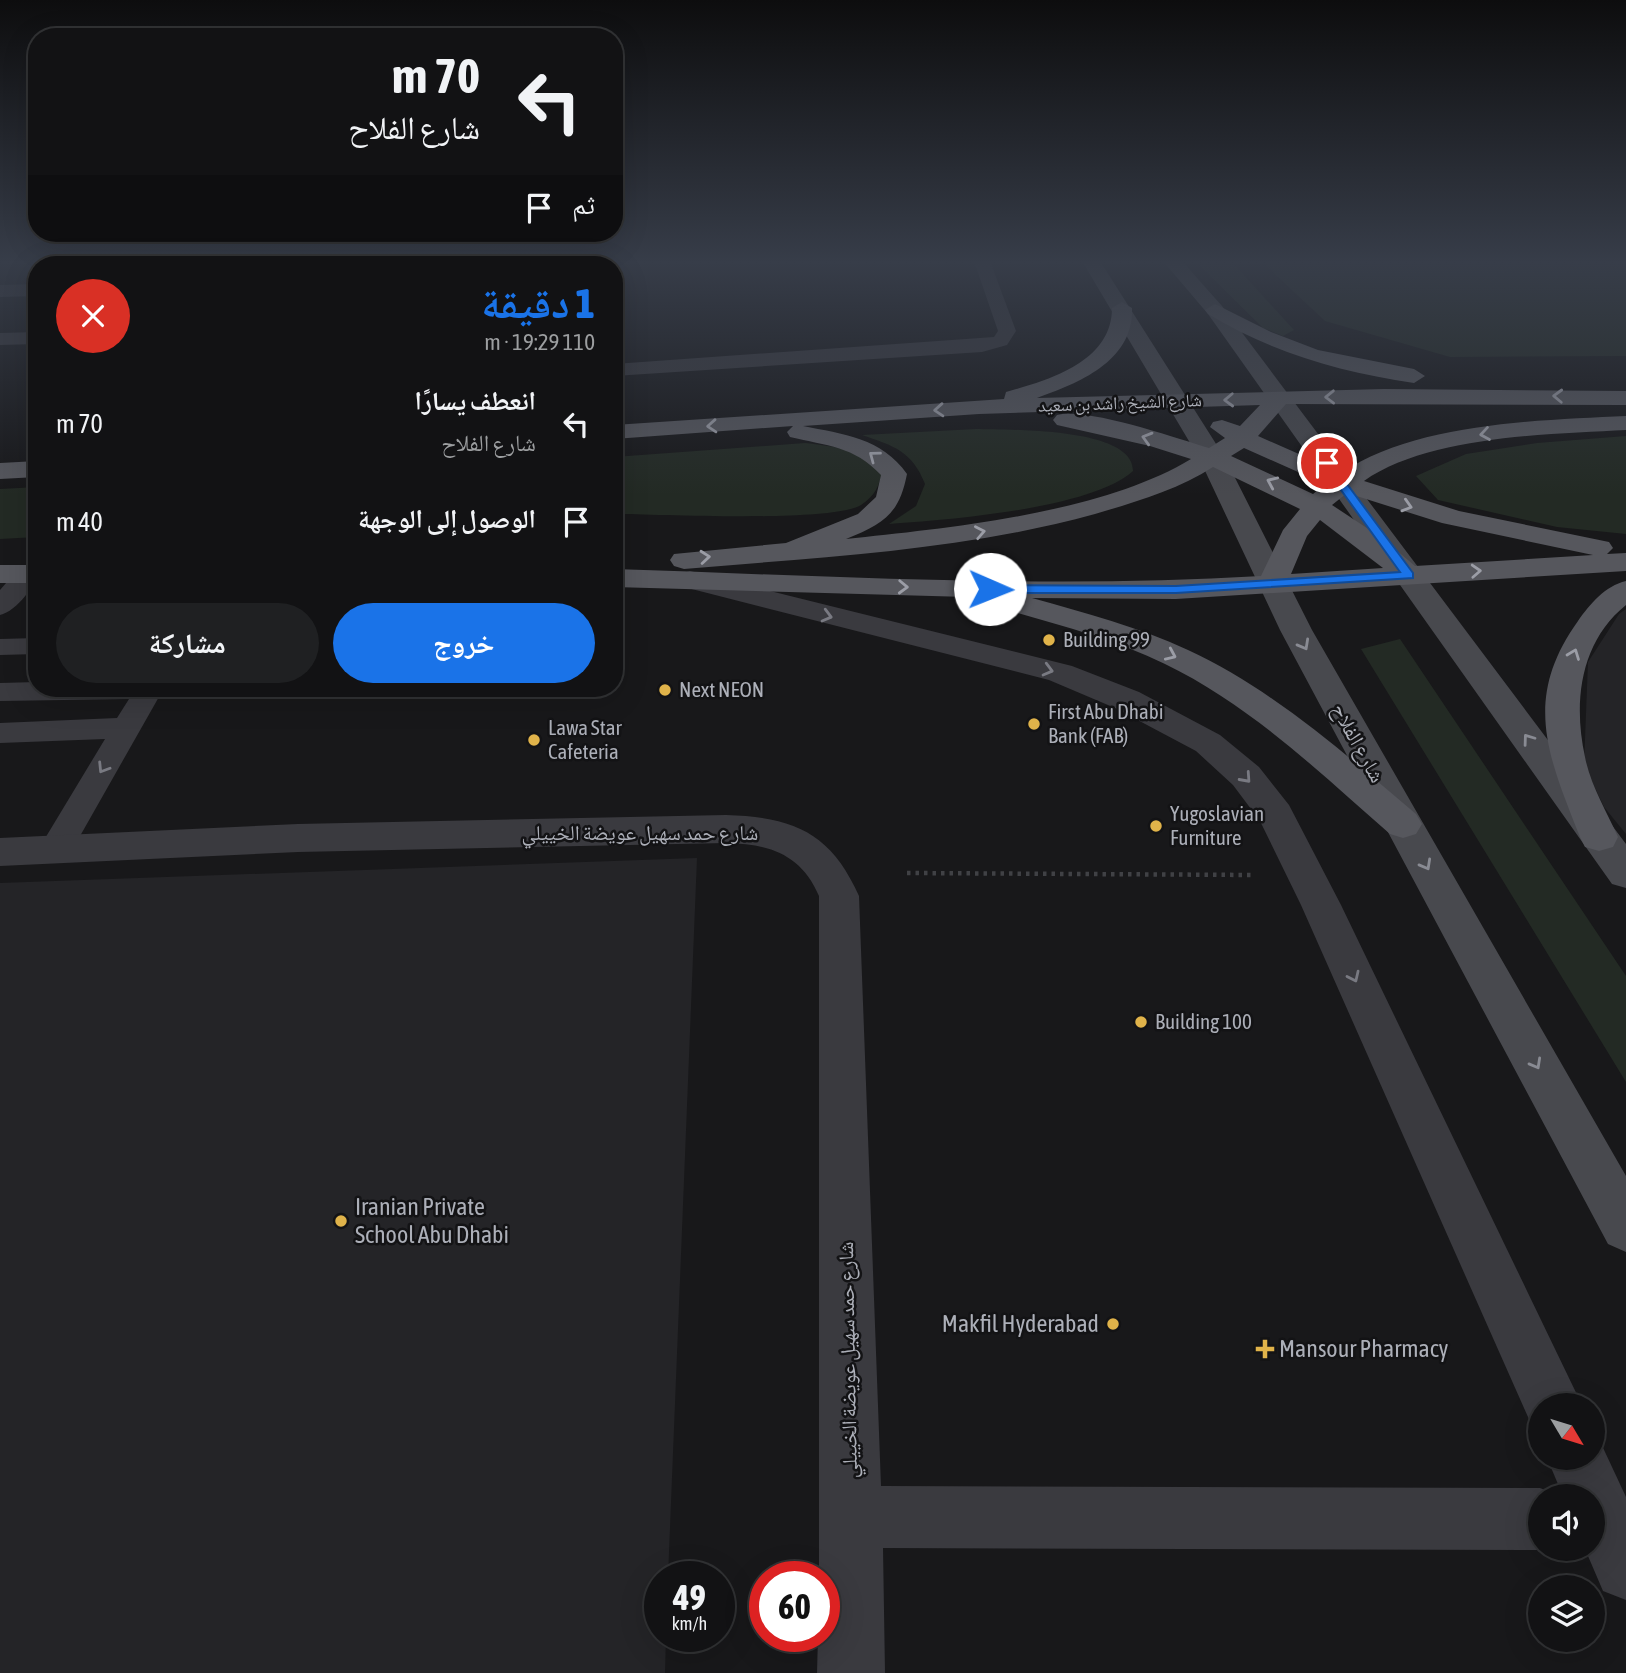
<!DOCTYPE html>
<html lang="ar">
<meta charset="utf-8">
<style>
:root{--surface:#121214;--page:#1f2022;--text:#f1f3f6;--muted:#9c9ea0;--line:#313234;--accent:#1a73e8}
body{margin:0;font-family:"Asap Condensed","Noto Naskh Arabic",sans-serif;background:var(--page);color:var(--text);direction:rtl;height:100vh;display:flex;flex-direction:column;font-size:26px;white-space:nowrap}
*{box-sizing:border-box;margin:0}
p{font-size:23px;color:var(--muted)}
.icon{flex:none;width:38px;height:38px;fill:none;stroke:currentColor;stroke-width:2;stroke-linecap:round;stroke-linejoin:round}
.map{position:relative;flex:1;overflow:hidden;direction:ltr}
.details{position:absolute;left:28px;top:256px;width:595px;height:441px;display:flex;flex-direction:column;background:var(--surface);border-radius:28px;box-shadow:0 7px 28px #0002,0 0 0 2px var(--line);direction:rtl}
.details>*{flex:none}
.top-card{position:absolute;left:28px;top:28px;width:595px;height:214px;border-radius:28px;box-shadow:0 7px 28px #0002,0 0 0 2px var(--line);direction:rtl;background:#121214;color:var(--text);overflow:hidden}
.needle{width:46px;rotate:128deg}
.fabs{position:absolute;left:1528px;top:1393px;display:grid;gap:14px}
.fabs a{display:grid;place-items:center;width:77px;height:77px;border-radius:50%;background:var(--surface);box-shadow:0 7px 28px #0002,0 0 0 2px var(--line);font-size:35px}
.speed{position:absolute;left:644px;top:1561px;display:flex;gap:14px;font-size:35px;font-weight:700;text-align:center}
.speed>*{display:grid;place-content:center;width:91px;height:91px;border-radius:50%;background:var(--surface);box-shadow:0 7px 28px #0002,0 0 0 2px var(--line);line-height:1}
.speed small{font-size:18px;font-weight:400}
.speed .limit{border:10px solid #d22;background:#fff;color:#111}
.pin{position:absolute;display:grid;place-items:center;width:60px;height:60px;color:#fff;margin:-30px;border:4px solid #fff;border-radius:50%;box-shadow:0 2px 7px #0007}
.me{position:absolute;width:77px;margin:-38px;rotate:91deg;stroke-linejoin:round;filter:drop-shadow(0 0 5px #0008)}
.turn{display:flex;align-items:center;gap:24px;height:147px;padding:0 28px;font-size:32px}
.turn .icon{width:91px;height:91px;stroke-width:2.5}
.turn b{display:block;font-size:49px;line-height:60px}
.then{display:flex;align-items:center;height:66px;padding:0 28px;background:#0003;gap:14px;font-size:26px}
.round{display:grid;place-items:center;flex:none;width:74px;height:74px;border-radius:37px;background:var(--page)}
.headline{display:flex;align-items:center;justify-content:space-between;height:119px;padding:0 28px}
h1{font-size:42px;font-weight:800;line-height:52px;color:var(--accent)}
.button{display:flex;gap:14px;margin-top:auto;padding:14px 28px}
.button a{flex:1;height:80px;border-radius:42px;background:var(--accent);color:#fff;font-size:28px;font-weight:800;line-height:80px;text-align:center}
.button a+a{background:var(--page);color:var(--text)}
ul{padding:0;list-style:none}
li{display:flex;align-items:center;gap:21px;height:98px;padding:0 28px}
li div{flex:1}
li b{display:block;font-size:26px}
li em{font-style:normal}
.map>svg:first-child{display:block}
</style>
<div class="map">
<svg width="1626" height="1673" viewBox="0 0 1626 1673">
<rect width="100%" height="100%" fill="#18181a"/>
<path fill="#242427" d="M 1626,609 L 1626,834 L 1604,807 L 1584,765 L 1588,662 L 1619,614 Z
M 697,858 L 668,1577 L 660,1577 L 660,1636 L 666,1636 L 665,1673 L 0,1673 L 0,883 Z"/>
<path fill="#232a24" d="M 1195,261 L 1231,261 L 1294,330 L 1283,336 L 1263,328 Z
M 1261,261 L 1626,261 L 1626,356 L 1450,357 L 1325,321 Z
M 976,429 C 1008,430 1134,427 1133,471 C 1091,509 947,520 889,524 L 916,506 L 925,484 C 912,451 894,446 862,435 Z
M 1626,436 L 1626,534 L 1557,527 L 1438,500 L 1416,476 L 1466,454 L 1537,443 Z
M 805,443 C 834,446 860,450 882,470 C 880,485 875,496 861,505 C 831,523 659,514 614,514 L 614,457 Z
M 37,487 L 37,537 L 0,539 L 0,489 Z
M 1400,639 L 1626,976 L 1626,1082 L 1361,649 Z"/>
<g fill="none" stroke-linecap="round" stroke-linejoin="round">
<path stroke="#404145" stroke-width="4.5" stroke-dasharray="3.5 5" stroke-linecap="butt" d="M 907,873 L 1253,875"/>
<path fill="#3a3a3f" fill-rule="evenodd" d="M 415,261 L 431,261 L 429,264 L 413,264 Z
M 516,261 L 532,261 L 531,264 L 515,264 Z
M 974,261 L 990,261 L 1016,331 L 1007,345 L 982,352 L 614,376 L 614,364 L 994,337 L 998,331 Z
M 28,565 L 37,568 C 37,585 17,611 0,615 L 0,590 L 19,568 Z
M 37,638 L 37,654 L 0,655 L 0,639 Z
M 37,682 L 37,688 L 164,688 L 67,859 L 55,862 L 43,859 L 38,850 L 105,739 L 0,743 L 0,723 L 117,718 L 129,699 L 0,701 L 0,683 Z"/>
<path fill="#3a3a3f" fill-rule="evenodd" d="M 475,261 L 493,261 L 491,264 L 473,264 Z
M 37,284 L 37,296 L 0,297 L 0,285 Z
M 37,332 L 37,344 L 0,345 L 0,333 Z
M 690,571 L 1072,666 L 1139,692 L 1220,735 L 1259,767 L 1289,805 L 1341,905 L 1582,1405 L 1540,1405 L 1540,1429 L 1532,1426 L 1301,905 L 1260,821 L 1233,785 L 1196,751 L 1115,708 L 1049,680 L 680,586 L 675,580 L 680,574 Z
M 726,815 C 794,817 831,833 859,896 L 881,1486 L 1540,1488 L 1560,1496 L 1540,1496 L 1540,1549 L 1543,1549 L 1540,1550 L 883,1548 L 885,1673 L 817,1673 L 818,1636 L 824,1636 L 824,1577 L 819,1577 L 819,896 C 801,854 769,844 726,843 L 298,852 L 0,866 L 0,838 L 298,824 Z
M 1592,1434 L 1598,1437 L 1626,1497 L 1626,1600 L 1603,1591 L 1585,1549 L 1592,1549 L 1592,1496 L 1563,1496 L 1547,1458 L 1592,1458 Z"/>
<path fill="#48494e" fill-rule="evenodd" d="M 1082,261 L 1100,261 L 1225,458 L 1312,630 L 1626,1176 L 1626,1252 L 1608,1244 L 1280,630 L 1199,458 Z
M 1163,261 L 1182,261 L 1222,306 L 1626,844 L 1626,888 L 1612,884 L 1208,314 Z"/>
<path fill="#56575d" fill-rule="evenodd" d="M 1122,302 L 1132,308 C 1134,361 1079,383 1037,398 L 1384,389 L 1626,391 L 1626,405 L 1286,404 L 1258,436 L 1342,473 C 1414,423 1541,420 1626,416 L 1626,430 C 1550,434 1428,436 1364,481 L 1459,511 L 1609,542 L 1613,548 L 1607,554 L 1626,553 L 1626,571 L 1176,599 L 1032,598 C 1085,613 1139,627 1188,650 C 1274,690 1345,754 1416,814 L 1422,824 L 1416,834 L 1403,838 L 1390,834 C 1319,772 1250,705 1165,664 C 1114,639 1059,625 1004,609 L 1000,603 L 1003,598 L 614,587 L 614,569 C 830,576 1046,589 1261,576 L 1283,530 L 1300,509 L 1213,467 C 1178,490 1135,502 1095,514 C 961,551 822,557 684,569 L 674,566 L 670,560 L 674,554 L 786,543 L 858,514 L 876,497 L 881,475 C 854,446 827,446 790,437 L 787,432 L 793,426 L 614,439 L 614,425 L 1004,399 L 1006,392 C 1049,380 1112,362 1112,308 ZM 1260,405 L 1240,426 L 1222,420 L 1213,422 L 1210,427 L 1225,438 L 1209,448 C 1176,438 1087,407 1057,415 L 1053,420 L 1057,425 L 1150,446 L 1191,459 C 1102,513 950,528 846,539 C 883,524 899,515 907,474 C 882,438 843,434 803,426 L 979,414 ZM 1244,448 L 1325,484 L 1313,494 L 1231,456 ZM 1347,493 L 1442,523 L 1593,555 L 1415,566 L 1382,538 L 1332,505 ZM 1320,520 L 1383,568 L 1291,574 L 1307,536 Z
M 1215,304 L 1271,332 L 1318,350 L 1414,369 L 1425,376 L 1414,383 C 1340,372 1273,353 1208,314 L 1205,310 Z
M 37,461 L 37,477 L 0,479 L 0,463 Z
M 0,565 L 37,565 L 37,583 L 0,583 Z
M 1626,581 L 1626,605 C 1580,642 1573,702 1585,757 C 1590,784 1607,812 1618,837 L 1613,847 L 1599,851 L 1585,847 L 1580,837 C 1548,756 1522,699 1578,621 C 1590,604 1605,586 1626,581 Z"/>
</g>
<defs><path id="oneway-chevron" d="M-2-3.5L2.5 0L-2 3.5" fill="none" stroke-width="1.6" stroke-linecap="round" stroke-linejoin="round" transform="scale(1.75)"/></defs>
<g stroke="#9b9da6">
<use href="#oneway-chevron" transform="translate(1558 396) rotate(-178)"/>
<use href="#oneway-chevron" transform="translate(1330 397) rotate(179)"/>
<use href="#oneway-chevron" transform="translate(1229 400) rotate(178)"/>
<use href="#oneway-chevron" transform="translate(939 410) rotate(176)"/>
<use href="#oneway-chevron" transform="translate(712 426) rotate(176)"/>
<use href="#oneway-chevron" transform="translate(1485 434) rotate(171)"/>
<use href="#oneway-chevron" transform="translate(1147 438) rotate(-164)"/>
<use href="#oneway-chevron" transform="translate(874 456) rotate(-143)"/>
<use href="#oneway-chevron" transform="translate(1272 482) rotate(-156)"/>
<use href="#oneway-chevron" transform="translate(1407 506) rotate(17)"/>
<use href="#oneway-chevron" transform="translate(980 532) rotate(-11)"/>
<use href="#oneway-chevron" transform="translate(705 557) rotate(-5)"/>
<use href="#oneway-chevron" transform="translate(1476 571) rotate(-3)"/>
<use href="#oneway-chevron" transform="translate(903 587) rotate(2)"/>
<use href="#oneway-chevron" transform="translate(1574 654) rotate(-69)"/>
<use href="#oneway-chevron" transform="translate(1171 655) rotate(24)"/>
</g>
<g stroke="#797a82">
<use href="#oneway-chevron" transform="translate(827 616) rotate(15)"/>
<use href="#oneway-chevron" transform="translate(1048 670) rotate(15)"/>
<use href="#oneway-chevron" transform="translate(103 768) rotate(122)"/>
<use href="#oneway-chevron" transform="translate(1246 778) rotate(48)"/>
<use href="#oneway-chevron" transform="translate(1354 977) rotate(65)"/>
</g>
<g stroke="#898b93">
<use href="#oneway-chevron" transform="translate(1304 645) rotate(61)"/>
<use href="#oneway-chevron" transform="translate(1528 739) rotate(-126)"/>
<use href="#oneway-chevron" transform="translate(1426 865) rotate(61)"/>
<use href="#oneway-chevron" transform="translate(1536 1064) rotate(61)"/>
</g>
<linearGradient id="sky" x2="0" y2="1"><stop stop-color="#0d0d0e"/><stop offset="0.53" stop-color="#373d49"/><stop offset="1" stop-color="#373d49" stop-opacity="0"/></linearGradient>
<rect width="1626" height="495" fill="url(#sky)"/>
<path fill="#1a73e8" stroke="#114b97" stroke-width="2" d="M 1323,461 L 1330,461 L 1413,573 L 1413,578 L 1176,593 L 990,593 L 984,589 L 990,585 L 1176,586 L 1400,572 L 1323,465 Z"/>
<g fill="#e0b34a" stroke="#131315" stroke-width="2.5">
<circle cx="1049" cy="640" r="7"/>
<circle cx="665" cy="690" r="7"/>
<circle cx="1034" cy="724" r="7"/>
<circle cx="534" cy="740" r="7"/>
<circle cx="1156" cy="826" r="7"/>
<circle cx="1141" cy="1022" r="7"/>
<circle cx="341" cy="1221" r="7"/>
<circle cx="1113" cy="1324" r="7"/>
<path d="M1261.5 1338.5h7v7h7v7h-7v7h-7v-7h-7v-7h7z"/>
</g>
<g text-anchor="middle" stroke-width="5" stroke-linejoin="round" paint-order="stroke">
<g font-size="18" fill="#acafb8" stroke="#131315">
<text transform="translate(1120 403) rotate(-2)" y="6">شارع الشيخ راشد بن سعيد</text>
</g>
<g font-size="21" fill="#acafb8" stroke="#131315" text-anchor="start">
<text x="1063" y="647">Building 99</text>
<text x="679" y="697">Next NEON</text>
<text x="1048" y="719">First Abu Dhabi<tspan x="1048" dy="24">Bank (FAB)</tspan></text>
<text x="548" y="735">Lawa Star<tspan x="548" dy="24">Cafeteria</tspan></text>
<text x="1170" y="821">Yugoslavian<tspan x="1170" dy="24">Furniture</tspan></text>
<text x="1155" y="1029">Building 100</text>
</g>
<g font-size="21" fill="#acafb8" stroke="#131315">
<text transform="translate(1358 743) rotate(61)" y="7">شارع الفلاح</text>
<text x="640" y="840">شارع حمد سهيل عويضة الخييلي</text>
<text transform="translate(848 1360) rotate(-91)" y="7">شارع حمد سهيل عويضة الخييلي</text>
</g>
<g font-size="24" fill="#acafb8" stroke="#131315" text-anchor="start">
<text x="355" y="1215">Iranian Private<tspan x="355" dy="28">School Abu Dhabi</tspan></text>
<text x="1099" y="1332" text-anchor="end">Makfil Hyderabad</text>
<text x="1279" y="1357">Mansour Pharmacy</text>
</g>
</g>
</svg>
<div class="fabs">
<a><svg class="needle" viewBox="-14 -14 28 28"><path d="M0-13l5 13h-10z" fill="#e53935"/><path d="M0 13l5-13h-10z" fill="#9c9ea0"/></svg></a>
<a><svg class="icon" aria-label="sound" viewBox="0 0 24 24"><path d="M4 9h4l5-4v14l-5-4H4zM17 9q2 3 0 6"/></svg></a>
<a><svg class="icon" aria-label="layers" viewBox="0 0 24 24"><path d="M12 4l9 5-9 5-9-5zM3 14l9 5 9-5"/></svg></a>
</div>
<div class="speed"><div>49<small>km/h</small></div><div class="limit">60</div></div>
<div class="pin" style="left:1327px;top:463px;background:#d93025"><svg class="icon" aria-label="arrive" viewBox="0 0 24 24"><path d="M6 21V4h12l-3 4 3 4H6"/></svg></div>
<svg class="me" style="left:990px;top:589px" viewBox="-20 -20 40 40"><circle r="19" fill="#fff"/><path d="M0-13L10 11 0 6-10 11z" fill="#1a73e8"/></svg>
<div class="top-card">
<div class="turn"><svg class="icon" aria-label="left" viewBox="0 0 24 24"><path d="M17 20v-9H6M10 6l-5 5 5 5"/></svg><div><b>70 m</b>شارع الفلاح</div></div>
<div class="then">ثم<svg class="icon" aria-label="arrive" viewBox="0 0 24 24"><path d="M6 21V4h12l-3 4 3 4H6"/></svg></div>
</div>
<section class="details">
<div class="headline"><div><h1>1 دقيقة</h1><p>110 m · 19:29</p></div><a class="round" style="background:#d93025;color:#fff"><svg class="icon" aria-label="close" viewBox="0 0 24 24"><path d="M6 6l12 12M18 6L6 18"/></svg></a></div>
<ul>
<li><svg class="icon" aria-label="left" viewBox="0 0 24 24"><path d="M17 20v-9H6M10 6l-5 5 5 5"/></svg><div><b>انعطف يسارًا</b><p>شارع الفلاح</p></div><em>70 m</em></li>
<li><svg class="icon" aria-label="arrive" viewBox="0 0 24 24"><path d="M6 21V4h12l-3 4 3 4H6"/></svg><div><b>الوصول إلى الوجهة</b></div><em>40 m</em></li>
</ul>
<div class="button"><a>خروج</a><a>مشاركة</a></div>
</section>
</div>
